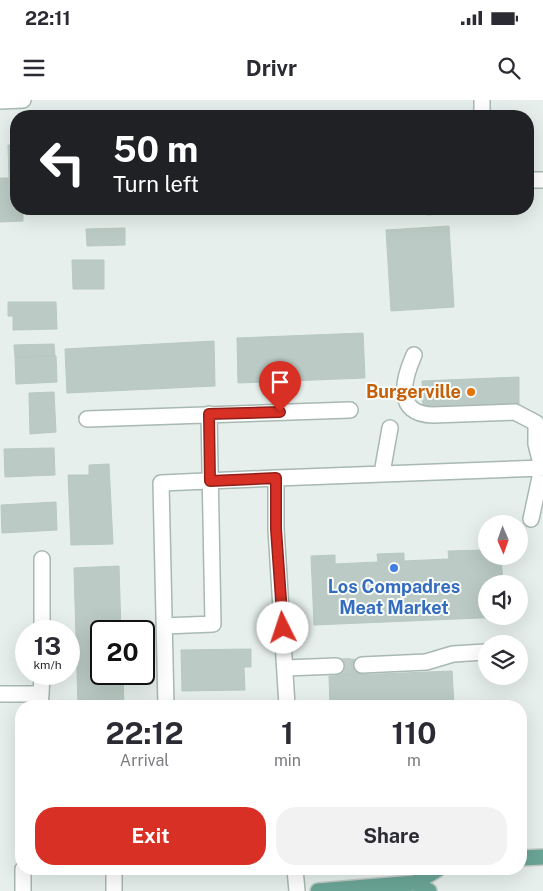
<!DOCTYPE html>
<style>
:root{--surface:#fff;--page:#f2f2f3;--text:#2b2b33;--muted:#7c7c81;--accent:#d93025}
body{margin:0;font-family:"Public Sans",sans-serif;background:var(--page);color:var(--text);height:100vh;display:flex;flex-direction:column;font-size:19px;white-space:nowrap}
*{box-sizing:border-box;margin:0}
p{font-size:16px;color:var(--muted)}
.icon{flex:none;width:28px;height:28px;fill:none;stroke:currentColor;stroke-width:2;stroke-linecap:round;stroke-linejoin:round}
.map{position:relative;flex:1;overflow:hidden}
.sheet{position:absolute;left:15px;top:600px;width:512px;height:175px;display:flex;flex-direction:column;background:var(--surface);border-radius:20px;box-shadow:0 5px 20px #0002}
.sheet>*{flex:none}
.banner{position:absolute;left:10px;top:10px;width:524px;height:105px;border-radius:20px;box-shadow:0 5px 20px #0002;background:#202124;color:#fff;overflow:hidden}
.needle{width:32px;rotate:178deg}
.tools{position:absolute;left:478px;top:415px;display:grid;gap:10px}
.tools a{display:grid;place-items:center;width:50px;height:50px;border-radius:50%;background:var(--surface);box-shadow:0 5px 20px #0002;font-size:25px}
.speed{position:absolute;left:15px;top:520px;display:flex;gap:10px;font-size:25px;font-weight:700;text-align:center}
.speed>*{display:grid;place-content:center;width:65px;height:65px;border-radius:50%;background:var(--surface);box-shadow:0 5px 20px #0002;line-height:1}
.speed small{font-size:12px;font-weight:400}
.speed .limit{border:2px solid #111;border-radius:8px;background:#fff;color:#111}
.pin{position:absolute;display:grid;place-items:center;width:42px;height:42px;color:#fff;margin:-51px -21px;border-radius:50% 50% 50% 0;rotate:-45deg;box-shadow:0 0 5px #0007}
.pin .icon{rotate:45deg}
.me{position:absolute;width:55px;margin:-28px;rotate:356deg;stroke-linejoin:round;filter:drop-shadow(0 0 4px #0008)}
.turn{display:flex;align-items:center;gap:18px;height:105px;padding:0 20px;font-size:22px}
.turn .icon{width:65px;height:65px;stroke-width:2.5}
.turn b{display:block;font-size:35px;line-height:42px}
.eta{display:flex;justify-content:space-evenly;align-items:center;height:85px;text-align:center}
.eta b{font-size:30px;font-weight:700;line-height:35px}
.cta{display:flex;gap:10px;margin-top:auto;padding:10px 20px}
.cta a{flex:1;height:58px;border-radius:20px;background:var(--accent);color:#fff;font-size:20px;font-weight:700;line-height:58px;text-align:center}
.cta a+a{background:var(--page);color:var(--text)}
.status{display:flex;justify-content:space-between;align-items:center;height:35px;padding:0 25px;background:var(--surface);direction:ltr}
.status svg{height:14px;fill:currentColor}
header{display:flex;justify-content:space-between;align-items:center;height:65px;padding:0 20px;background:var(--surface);font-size:22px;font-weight:700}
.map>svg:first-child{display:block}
</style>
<div class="status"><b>22:11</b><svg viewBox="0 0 49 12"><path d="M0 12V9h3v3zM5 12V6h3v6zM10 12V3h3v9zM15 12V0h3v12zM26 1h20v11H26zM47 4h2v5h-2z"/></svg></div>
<header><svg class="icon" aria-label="menu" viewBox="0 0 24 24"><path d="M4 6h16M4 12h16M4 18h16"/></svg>Drivr<svg class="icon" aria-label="search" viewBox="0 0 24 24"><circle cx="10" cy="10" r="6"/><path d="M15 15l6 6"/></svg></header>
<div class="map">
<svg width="543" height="791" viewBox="0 0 543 791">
<rect width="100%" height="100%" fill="#e6efeb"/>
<path fill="#bbcac4" stroke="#b8c9c2" d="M 8,45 L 16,45 L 16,109 L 23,109 L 23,121 L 0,122 L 0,78 L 9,78 Z
M 198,109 L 233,109 L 233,113 L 198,113 Z
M 366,109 L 392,109 L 392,111 L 366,111 Z
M 426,109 L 456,109 L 456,113 L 427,115 Z
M 449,126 L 454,207 L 391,211 L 386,130 Z
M 125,128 L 125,145 L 87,146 L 86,129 Z
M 72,160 L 104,160 L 104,189 L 73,189 Z
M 8,202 L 56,202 L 57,229 L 13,230 L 13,216 L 8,216 Z
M 363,233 L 365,278 L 238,283 L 237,238 Z
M 214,241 L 215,286 L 67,293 L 65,249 Z
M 54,244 L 55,256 L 15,257 L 14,245 Z
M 56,256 L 57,282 L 16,284 L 15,257 Z
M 519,277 L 519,304 L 423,308 L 422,281 Z
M 54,292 L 56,332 L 30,334 L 29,293 Z
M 54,348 L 55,375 L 5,377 L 4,349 Z
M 109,364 L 113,444 L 71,445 L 68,375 L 89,375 L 89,365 Z
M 56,402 L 57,430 L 2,433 L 1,405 Z
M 486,450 L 486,456 L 501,456 L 503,484 L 486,484 L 486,516 L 504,517 L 314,525 L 311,456 L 335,455 L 335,464 L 378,462 L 377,454 L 404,453 L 404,461 L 449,459 L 448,451 Z
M 119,466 L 121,531 L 101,531 L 101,574 L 123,574 L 124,606 L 78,606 L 74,468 Z
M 251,549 L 251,567 L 244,567 L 245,590 L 182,591 L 181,550 Z
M 362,559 L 363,574 L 336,576 L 336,560 Z
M 452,571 L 454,606 L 330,606 L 329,576 Z"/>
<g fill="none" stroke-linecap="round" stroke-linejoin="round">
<path stroke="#bfccc8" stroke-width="15" stroke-dasharray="15 8" stroke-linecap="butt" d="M 336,566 L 362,565"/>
<defs>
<path id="minor" d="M 482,0 L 482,16
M 0,1 L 23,0
M 528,80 L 543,80
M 414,255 C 403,280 394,314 433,315 L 515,312 L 536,323 L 536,344 L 542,368 L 531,419
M 87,319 L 350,310
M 382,373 L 390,328
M 164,526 L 213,524 L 209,314
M 42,531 L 42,459
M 362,565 L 426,562 L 453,554 L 485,552
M 286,568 L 336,566
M 0,594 L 41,594 L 40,606
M 41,594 L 42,574
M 166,606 L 161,383 L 276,378
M 287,606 L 276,429 L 276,378 L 543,368
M 114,769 L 114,791
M 295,769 L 297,791
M 23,791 L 23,769"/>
<path id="major" d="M 521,758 L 543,757
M 415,783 L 429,791
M 318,791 L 415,783 L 438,769"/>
</defs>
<use href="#minor" stroke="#a8b8b2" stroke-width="18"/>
<use href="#major" stroke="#c2cac8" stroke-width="18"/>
<use href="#minor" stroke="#fff" stroke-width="15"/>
<use href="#major" stroke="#6aa596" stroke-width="15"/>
</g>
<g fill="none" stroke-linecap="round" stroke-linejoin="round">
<defs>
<path id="route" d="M 280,312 L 209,314 L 210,381 L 276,378 L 276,429 L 283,528"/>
</defs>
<use href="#route" stroke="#8d1f18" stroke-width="12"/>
<use href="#route" stroke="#d93025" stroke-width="9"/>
</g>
<circle fill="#e8710a" stroke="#f7fbf9" stroke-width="2" cx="471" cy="292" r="5"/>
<circle fill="#3f7fe0" stroke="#f7fbf9" stroke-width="2" cx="394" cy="468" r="5"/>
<g text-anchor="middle" stroke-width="4" stroke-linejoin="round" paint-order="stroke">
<g font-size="18" font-weight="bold" fill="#c56008" stroke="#f7fbf9" text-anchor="end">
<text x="461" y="298">Burgerville</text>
</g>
<g font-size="18" font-weight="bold" fill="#366cbe" stroke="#f7fbf9">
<text x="394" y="493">Los Compadres<tspan x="394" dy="21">Meat Market</tspan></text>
</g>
</g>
</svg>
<div class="tools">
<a><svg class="needle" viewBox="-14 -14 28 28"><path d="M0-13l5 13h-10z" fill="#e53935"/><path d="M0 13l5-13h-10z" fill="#7c7c81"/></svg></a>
<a><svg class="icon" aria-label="sound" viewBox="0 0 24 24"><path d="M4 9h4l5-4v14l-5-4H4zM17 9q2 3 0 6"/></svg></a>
<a><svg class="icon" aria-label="layers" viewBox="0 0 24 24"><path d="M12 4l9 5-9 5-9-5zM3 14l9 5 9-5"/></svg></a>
</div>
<div class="speed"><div>13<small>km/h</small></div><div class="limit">20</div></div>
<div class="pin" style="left:280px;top:312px;background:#d93025"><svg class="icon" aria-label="arrive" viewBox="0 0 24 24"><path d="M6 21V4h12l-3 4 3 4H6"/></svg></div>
<svg class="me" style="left:283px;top:528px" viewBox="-20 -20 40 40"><circle r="19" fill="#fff"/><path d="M0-13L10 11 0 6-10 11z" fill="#d93025"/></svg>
<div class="banner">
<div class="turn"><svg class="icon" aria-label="left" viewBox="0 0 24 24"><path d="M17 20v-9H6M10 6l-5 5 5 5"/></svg><div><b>50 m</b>Turn left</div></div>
</div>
<section class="sheet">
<div class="eta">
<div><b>22:12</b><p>Arrival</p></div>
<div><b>1</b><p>min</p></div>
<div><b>110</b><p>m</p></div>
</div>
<div class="cta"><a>Exit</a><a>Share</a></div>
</section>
</div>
